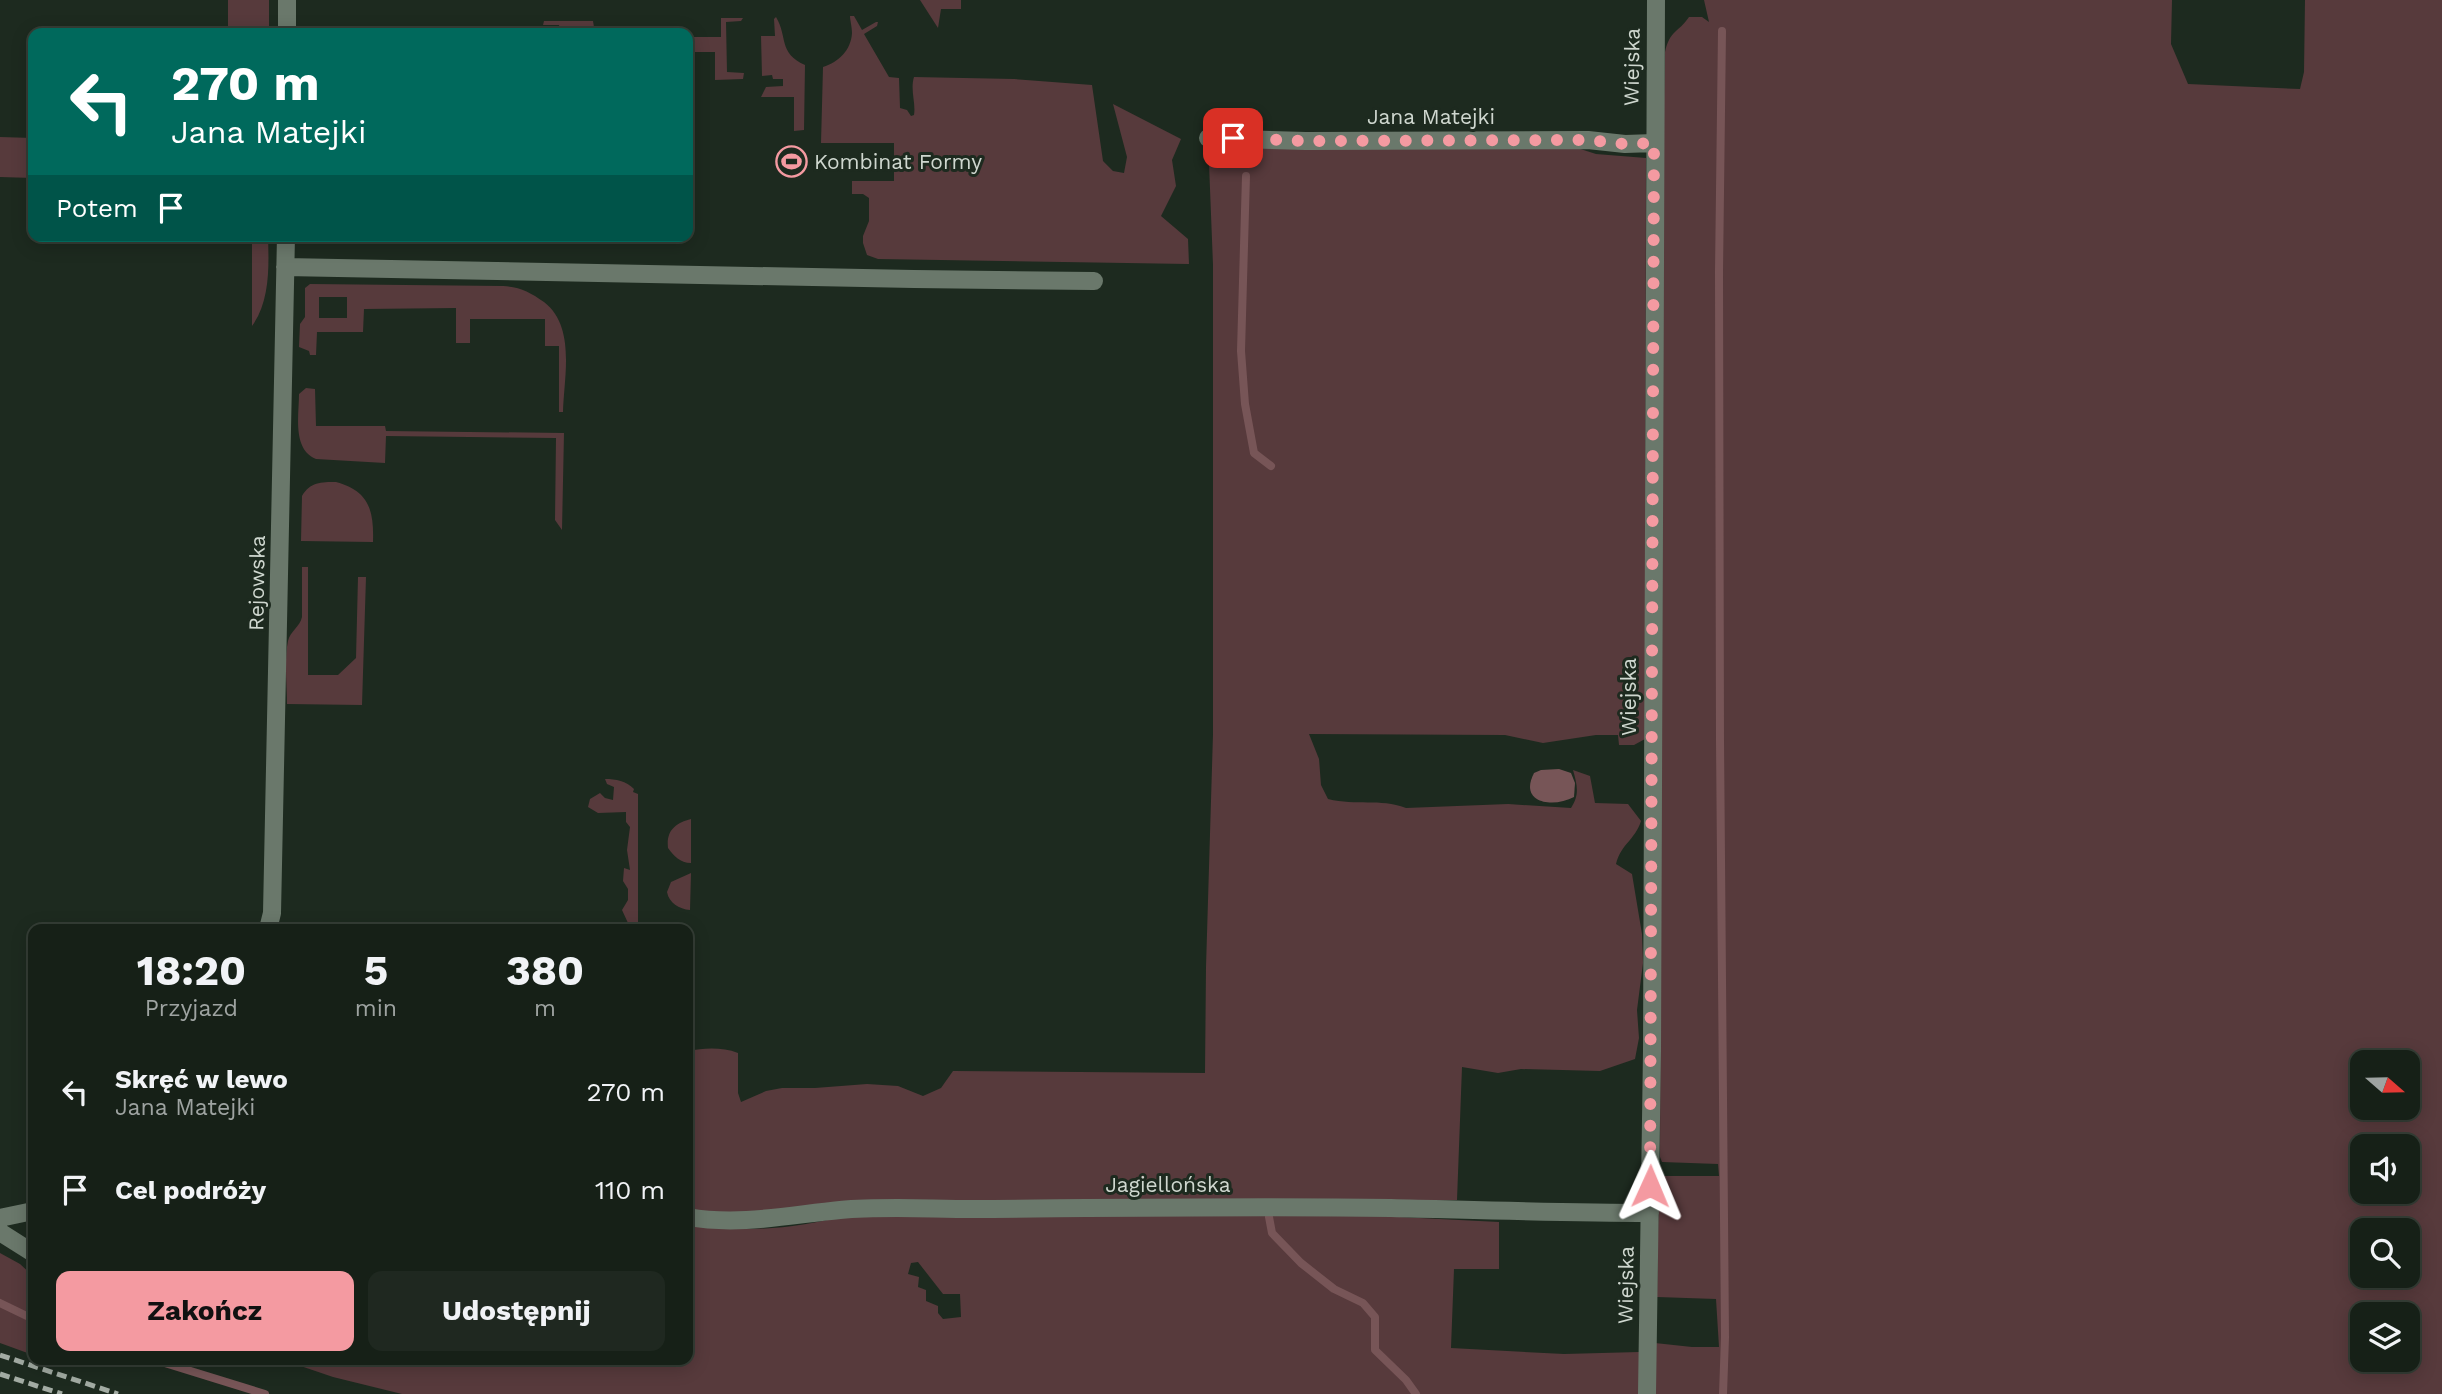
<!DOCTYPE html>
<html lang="pl">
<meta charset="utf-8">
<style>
:root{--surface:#162017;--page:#1f2820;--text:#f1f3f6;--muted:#9ea3a1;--line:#353e36;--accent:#f49aa1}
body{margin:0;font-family:"Work Sans",sans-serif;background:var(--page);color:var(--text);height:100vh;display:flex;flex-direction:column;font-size:26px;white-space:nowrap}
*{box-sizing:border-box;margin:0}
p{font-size:23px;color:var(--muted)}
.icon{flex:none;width:38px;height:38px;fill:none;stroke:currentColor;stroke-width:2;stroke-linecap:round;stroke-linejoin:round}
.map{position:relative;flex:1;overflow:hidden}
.side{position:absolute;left:28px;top:924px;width:665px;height:441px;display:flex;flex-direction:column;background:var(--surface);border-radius:14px;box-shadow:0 4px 18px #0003,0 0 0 2px var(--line)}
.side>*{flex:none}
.top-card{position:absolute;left:28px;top:28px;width:665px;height:214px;border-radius:14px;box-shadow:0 4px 18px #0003,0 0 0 2px var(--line);background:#00695c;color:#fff;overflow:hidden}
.needle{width:46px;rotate:110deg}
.tools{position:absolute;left:2350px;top:1050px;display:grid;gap:14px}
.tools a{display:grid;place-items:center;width:70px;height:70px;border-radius:14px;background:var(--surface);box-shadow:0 4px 18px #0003,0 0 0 2px var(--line);font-size:35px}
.pin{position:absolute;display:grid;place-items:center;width:60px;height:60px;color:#fff;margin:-30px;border-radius:14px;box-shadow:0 4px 10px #0006}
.me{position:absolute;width:77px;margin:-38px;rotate:1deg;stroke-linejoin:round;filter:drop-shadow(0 0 5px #0008)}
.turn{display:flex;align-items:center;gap:24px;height:147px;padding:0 28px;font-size:32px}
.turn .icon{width:91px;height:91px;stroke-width:2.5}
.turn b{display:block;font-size:49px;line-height:60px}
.then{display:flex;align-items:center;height:66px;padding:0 28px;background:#0003;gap:14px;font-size:26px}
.eta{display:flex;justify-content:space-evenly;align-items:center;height:119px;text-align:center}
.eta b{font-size:42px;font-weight:700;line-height:49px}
.cta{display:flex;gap:14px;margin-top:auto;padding:14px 28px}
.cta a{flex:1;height:80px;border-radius:14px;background:var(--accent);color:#111;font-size:28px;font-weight:700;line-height:80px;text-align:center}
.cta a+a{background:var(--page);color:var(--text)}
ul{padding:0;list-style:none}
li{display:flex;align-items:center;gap:21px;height:98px;padding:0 28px}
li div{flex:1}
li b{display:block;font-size:26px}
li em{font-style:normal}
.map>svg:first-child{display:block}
</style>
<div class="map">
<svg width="2442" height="1394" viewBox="0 0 2442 1394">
<rect width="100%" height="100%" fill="#1d2a1f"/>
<path fill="#573a3c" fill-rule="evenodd" d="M 228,0 L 269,0 L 269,33 L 228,33 Z
M 920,0 L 961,0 L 961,9 L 941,9 L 938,28 Z
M 1704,0 L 2172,0 L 2171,44 L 2188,84 L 2300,89 L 2304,72 L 2305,0 L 2442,0 L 2442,1394 L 1653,1394 L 1655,1343 L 1692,1347 L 1719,1347 L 1716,1299 L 1657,1297 L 1659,1176 L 1719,1176 L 1718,1164 L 1662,1162 L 1660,1157 L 1663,144 L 1665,52 C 1670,30 1678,33 1689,17 L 1702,17 L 1709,22 ZM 2362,1062 L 2408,1062 L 2408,1108 L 2362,1108 ZM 2362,1146 L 2408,1146 L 2408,1192 L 2362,1192 ZM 2362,1230 L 2408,1230 L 2408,1276 L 2362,1276 ZM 2362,1314 L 2408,1314 L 2408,1360 L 2362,1360 Z
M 850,16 L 854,16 L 862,30 L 876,22 L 878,22 L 877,26 L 864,34 L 889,77 L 899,78 L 900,108 L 907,110 L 911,116 L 914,115 C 916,103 910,90 914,77 L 1014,79 L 1092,85 L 1103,161 L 1113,171 L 1124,173 L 1127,157 L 1113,104 L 1181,139 L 1172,160 L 1176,186 L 1161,216 L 1188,239 L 1189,264 L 878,259 L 867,255 L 863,243 L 863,236 L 869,221 L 869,198 L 863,194 L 852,194 L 852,181 L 894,181 L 894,143 L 821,143 L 823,67 C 839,62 851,50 852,33 C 852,27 850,20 850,16 Z
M 776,17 C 788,37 778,53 805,65 L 804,130 L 794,131 L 794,97 L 761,97 L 766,87 L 783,86 L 783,79 L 773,79 L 772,75 L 762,76 L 761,36 L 775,36 L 774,19 Z
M 721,18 L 743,18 L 741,21 L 726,22 L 727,72 L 744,73 L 743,79 L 715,80 L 715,52 L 693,52 L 694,37 L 721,37 Z
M 544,21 L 593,21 L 595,33 L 560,33 L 559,25 L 543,25 Z
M 0,137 L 33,138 L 33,178 L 0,177 Z
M 1208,138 L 1456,149 L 1571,146 L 1596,154 L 1646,158 L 1645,739 L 1634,745 L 1619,745 L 1618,735 L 1596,735 L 1543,743 L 1505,735 L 1309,734 L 1319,759 L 1321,785 L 1328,799 C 1357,806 1379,798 1406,808 L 1508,804 L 1571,808 C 1580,795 1577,784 1573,770 L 1590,776 L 1595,803 L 1628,804 L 1641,821 C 1635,840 1621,844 1616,864 L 1632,874 L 1642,934 L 1643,963 L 1637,1010 L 1639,1038 L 1635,1059 L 1600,1071 L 1521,1069 L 1498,1073 L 1462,1067 L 1457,1200 L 743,1216 L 688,1211 L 688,1051 C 704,1048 722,1047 738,1053 L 738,1093 L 741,1102 L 766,1091 L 782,1088 L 815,1088 L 867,1084 L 898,1086 L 923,1096 L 941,1088 L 953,1071 L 1205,1073 L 1206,967 L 1213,734 L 1213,265 Z
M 252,236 L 268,236 C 269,267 270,301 252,326 Z
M 310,284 L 503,286 C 520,287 530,292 544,302 C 576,327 564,376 563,412 L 559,412 L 559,346 L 545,346 L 545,319 L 470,319 L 470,343 L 456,343 L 456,308 L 364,309 L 363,332 L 317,332 L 316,355 L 310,355 L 309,351 L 299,347 L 300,324 L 305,317 L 305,288 ZM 319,297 L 347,297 L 347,318 L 319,318 Z
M 306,388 L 315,389 L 316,426 L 385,426 L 386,431 L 564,433 L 562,530 L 555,520 L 556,438 L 386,436 L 385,463 L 316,459 C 292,449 299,415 299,394 Z
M 336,482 C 369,491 374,510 373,542 L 301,541 L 302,496 C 310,482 321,482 336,482 Z
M 302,567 L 308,567 L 308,675 L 338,675 L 356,658 L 358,577 L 366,577 L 362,705 L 287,704 C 287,684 284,661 288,641 C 290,631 300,627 302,617 Z
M 605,779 C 616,779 626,781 634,789 L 633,792 L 638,794 L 638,929 L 626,929 L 628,923 L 622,910 L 628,900 L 628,889 L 623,881 L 624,868 L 630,870 L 627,850 L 630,827 L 626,822 L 626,812 L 598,813 L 588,807 L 590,799 L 600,793 L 605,798 L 613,800 L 614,787 L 607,784 Z
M 691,819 L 691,863 C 680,863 674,856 668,848 C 666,830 676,823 691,819 Z
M 691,873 L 690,910 C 679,909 669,903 667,892 L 671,882 Z
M 1340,1214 L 1499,1222 L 1499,1269 L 1454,1269 L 1451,1348 L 1564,1354 L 1639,1352 L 1640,1394 L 402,1394 L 333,1377 L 283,1360 L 688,1360 L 688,1223 C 740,1234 792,1229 844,1216 ZM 918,1262 L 943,1294 L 960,1294 L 961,1317 L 943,1319 L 938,1313 L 938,1306 L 926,1301 L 926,1290 L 918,1287 L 919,1277 L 908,1274 L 911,1263 Z
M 0,1253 L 20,1264 L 33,1276 L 33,1355 L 0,1343 Z"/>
<path fill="#775557" d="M 1559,769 L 1571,773 L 1575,783 L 1574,797 C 1554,808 1518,804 1534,773 L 1541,770 Z"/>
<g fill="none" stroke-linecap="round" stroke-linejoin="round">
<path stroke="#775557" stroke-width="8" d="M 1722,31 L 1719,272 L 1720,740 L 1725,1337 L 1723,1394
M 1246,176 L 1241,351 L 1245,404 L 1254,453 L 1271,466
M 1269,1217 L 1272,1233 L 1301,1263 L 1334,1289 L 1363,1303 L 1375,1317 L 1375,1350 L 1406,1380 L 1416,1394
M 0,1303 L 33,1319
M 155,1360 L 265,1394"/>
<path stroke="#6a786b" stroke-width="18" d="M 287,33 L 287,0
M 1208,138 L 1306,141 L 1588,140 L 1625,144 L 1654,143
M 285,267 L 914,279 L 1094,281
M 268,929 L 272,913 L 286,236
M 688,1217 C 739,1226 789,1215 840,1210 C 884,1206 929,1209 973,1209 C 1112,1208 1251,1206 1391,1208 C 1477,1210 1563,1213 1650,1213
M 0,1218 L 33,1211
M 0,1232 L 33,1253
M 1647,1394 L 1652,1051 L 1656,0"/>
<path stroke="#a2aba3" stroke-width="5" stroke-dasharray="10 5" stroke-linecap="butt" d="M 0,1355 L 118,1394
M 0,1374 L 62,1394"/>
</g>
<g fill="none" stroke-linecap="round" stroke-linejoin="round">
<path stroke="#f49aa1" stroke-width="12" stroke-dasharray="0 21.6" d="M 1233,138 L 1306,141 L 1588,140 L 1625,144 L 1654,143 L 1650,1186"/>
</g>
<defs>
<symbol id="stadium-ring" viewBox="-11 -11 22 22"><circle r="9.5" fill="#1d2a1f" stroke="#f49aa1" stroke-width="1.5"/><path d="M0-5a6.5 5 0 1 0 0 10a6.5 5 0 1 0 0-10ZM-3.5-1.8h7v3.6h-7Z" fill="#f49aa1"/></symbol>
</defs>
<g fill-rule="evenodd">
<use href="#stadium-ring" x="774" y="144" width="35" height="35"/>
</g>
<g text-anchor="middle" stroke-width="6" stroke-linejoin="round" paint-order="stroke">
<g font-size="21" fill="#cfd7cf" stroke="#1d2a1f">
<text transform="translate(1632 67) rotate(-89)" y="7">Wiejska</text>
<text x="1431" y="124">Jana Matejki</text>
<text transform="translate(257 583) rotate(-89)" y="7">Rejowska</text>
<text transform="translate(1629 697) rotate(-90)" y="7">Wiejska</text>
<text x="1168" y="1192">Jagiellońska</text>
<text transform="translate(1626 1285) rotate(-89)" y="7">Wiejska</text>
</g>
<g font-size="21" fill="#cfd7cf" stroke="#1d2a1f" text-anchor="start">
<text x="814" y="169">Kombinat Formy</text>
</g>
</g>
</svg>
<div class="tools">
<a><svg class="needle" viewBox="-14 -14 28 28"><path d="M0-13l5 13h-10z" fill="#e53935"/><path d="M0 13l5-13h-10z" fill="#9ea3a1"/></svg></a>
<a><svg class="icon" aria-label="sound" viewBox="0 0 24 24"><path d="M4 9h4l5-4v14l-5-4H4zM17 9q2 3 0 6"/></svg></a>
<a><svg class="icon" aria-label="search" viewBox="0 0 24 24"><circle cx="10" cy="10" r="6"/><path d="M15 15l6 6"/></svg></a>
<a><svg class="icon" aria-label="layers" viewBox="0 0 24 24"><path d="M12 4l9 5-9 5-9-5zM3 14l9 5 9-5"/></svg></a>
</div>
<div class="pin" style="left:1233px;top:138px;background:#d93025"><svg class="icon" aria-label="arrive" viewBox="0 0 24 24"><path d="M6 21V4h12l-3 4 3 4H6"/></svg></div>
<svg class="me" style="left:1650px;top:1186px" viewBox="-20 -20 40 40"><path d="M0-17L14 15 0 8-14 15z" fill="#f49aa1" stroke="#fff" stroke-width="4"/></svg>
<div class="top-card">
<div class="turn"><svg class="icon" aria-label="left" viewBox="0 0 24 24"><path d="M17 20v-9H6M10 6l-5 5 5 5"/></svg><div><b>270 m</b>Jana Matejki</div></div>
<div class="then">Potem<svg class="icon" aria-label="arrive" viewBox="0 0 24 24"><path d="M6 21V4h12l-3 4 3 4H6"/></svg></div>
</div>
<section class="side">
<div class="eta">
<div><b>18:20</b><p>Przyjazd</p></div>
<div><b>5</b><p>min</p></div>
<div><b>380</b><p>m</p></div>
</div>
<ul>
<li><svg class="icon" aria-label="left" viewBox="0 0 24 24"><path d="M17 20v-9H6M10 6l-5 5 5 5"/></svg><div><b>Skręć w lewo</b><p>Jana Matejki</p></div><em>270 m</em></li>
<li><svg class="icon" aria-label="arrive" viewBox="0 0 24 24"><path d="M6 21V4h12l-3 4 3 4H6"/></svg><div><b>Cel podróży</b></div><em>110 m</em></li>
</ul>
<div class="cta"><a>Zakończ</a><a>Udostępnij</a></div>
</section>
</div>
